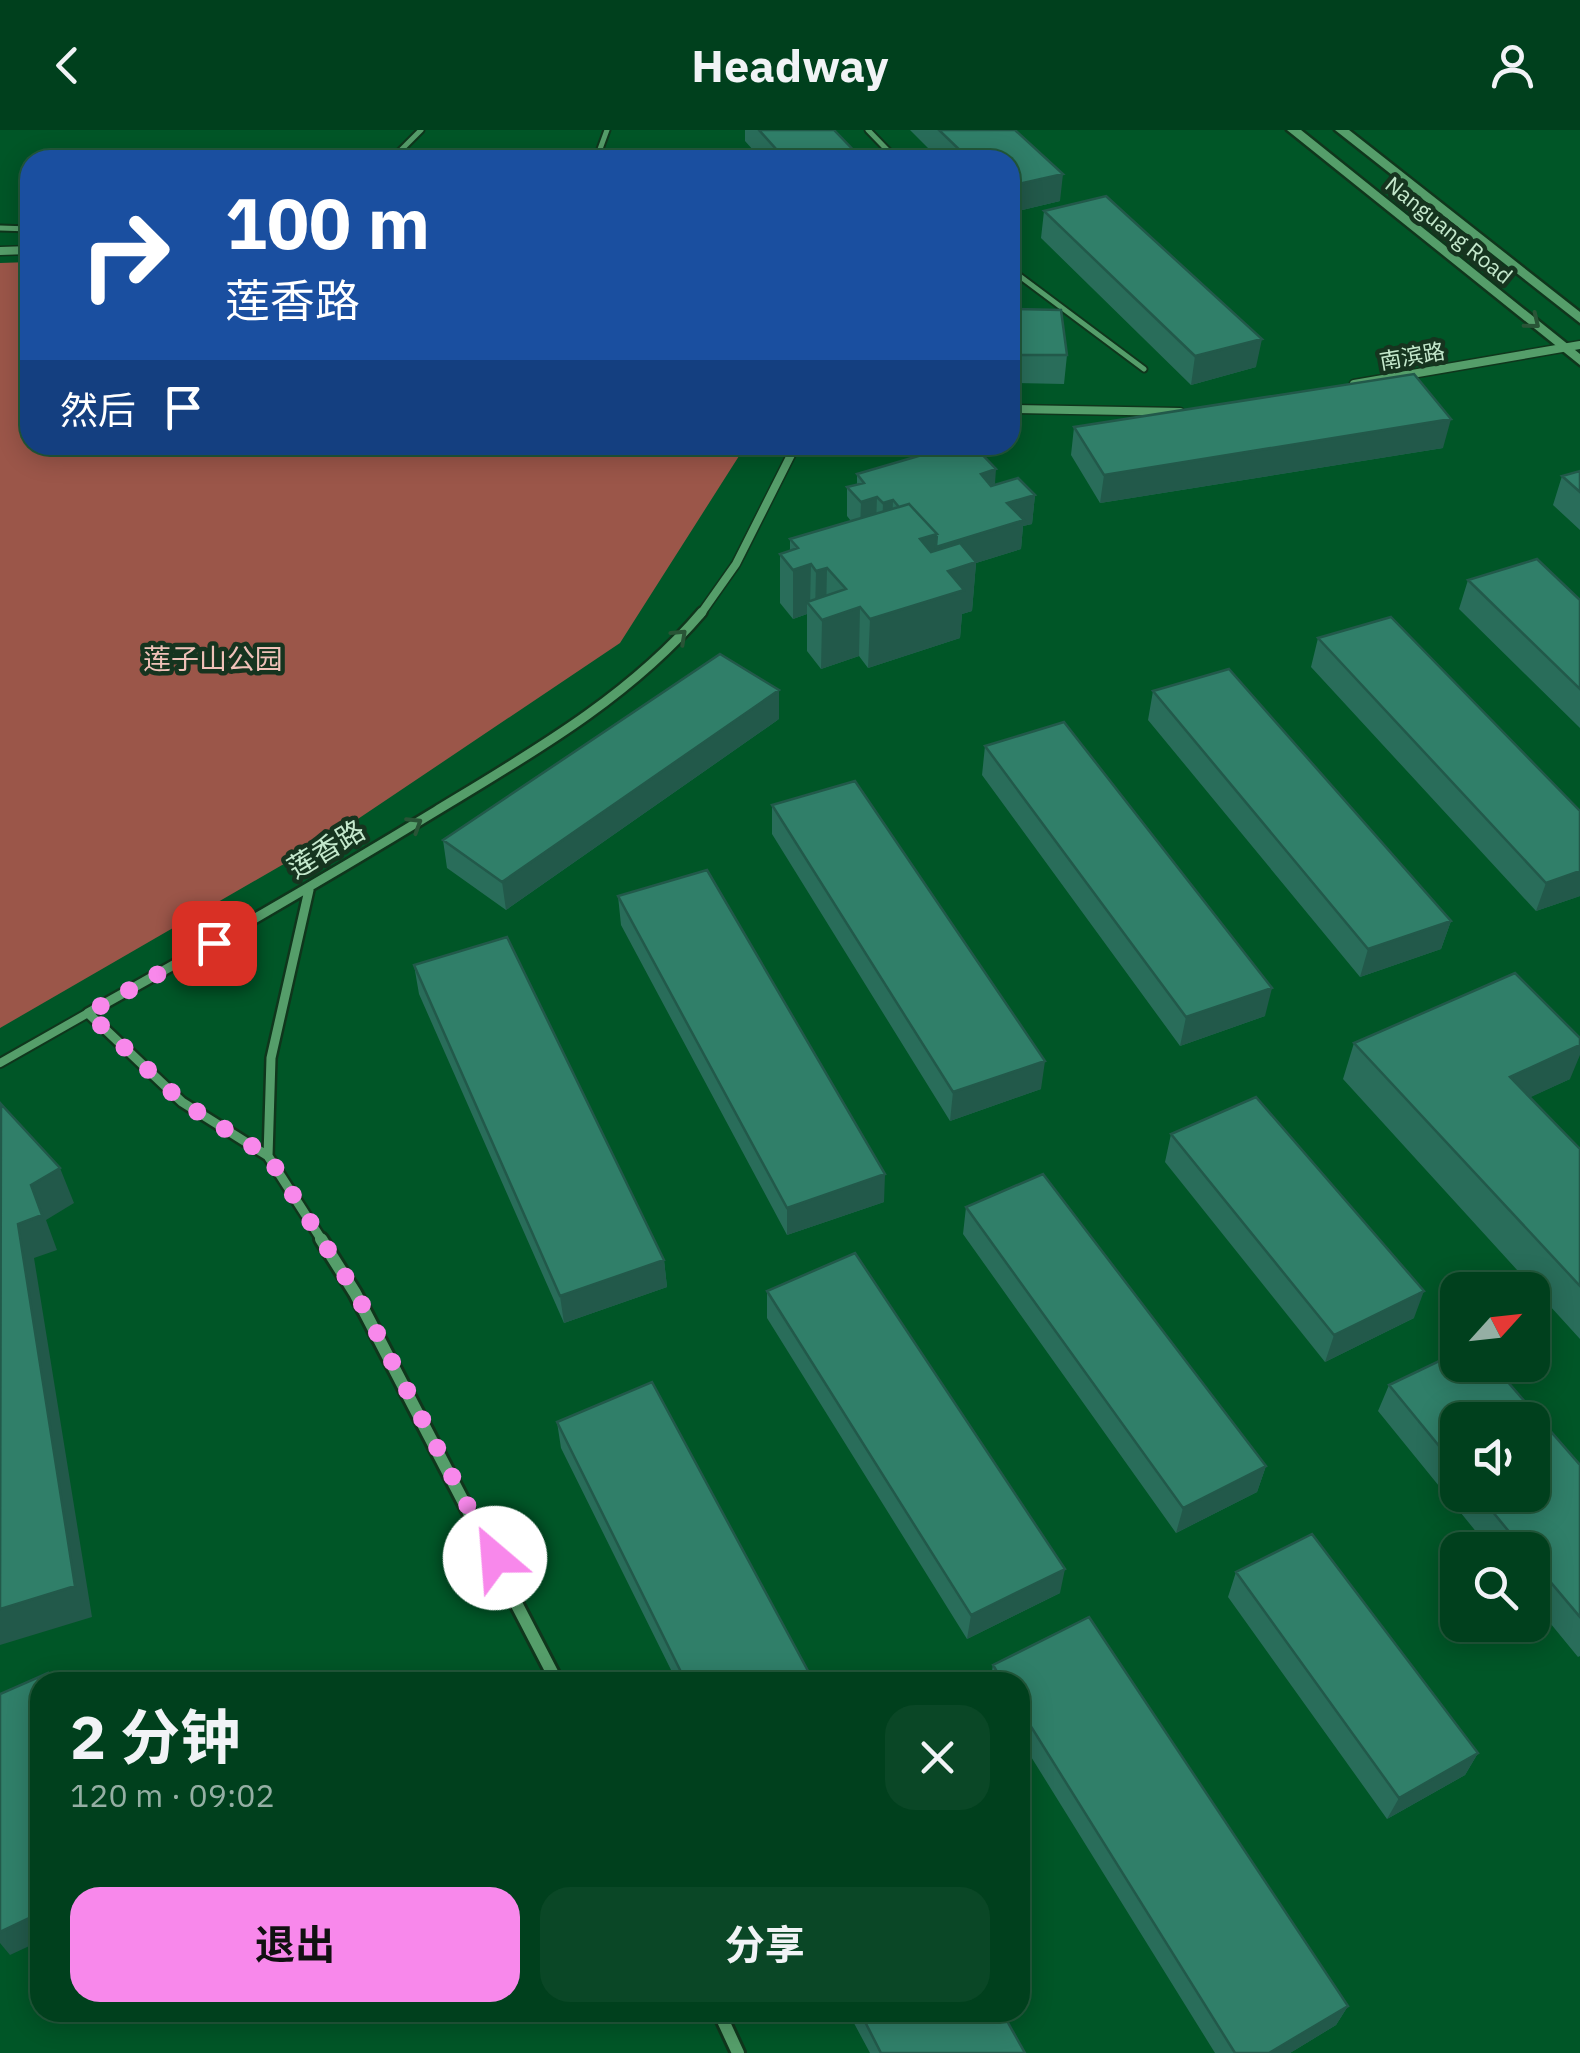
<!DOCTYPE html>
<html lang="zh">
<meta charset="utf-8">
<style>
:root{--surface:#00401d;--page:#0a4726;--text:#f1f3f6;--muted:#95afa4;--line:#22593b;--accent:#f888eb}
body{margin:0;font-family:"IBM Plex Sans","Noto Sans SC",sans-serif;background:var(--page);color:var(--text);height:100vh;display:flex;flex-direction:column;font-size:38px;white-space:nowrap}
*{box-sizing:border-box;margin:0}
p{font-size:32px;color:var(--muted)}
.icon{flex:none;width:55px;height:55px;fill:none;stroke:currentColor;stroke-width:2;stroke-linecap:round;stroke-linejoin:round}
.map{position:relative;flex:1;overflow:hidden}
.drawer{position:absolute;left:30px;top:1542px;width:1000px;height:350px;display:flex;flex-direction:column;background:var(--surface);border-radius:30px;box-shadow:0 5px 25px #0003,0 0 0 2px var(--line)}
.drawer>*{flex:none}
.hud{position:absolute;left:20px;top:20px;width:1000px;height:305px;border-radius:30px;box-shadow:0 5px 25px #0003,0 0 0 2px var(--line);background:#1a4fa0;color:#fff;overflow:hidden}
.needle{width:65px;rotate:63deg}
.buttons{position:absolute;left:1440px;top:1142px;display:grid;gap:20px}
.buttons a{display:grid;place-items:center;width:110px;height:110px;border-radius:20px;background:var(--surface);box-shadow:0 5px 25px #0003,0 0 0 2px var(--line);font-size:50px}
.pin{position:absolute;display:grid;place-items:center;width:85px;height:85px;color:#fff;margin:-42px;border-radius:20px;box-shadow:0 5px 15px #0006}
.me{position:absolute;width:110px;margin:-55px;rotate:333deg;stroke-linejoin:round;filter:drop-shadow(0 0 8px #0008)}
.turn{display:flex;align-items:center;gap:35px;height:210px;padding:0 40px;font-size:45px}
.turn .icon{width:130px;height:130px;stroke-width:2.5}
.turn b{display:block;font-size:70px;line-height:85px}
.then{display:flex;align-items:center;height:95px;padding:0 40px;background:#0003;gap:20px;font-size:38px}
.round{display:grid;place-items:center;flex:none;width:105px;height:105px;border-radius:30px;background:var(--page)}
.head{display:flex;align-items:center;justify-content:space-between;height:170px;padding:0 40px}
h1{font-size:60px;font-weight:700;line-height:75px}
.action{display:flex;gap:20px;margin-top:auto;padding:20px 40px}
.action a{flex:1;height:115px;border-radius:30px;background:var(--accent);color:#111;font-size:40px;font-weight:700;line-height:115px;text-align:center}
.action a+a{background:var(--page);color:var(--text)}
header{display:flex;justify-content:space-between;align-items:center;height:130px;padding:0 40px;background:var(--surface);font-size:45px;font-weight:700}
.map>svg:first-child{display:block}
</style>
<header><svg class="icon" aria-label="back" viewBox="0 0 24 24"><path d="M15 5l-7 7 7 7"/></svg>Headway<svg class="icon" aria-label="person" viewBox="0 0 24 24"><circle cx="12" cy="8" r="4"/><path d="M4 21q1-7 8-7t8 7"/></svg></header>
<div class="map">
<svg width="1580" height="1923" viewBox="0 0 1580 1923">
<rect width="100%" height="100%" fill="#005627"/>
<path fill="#9b5649" d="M 30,132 L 30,315 L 746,315 L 620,513 L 334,705 L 0,898 L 0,133 Z"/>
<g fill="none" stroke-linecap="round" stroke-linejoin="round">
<defs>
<path id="service-far1" d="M 868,0 L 897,30
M 391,30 L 421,0
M 596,30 L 607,0
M 0,98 L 30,99
M 1010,139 L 1144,239"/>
<path id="service" d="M 0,933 L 88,883"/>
<path id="minor-far2" d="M 0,121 L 30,120
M 1354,254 L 1580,215
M 1010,279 L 1180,282
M 700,485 L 736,434 L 796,315"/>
<path id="minor-far1" d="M 268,1026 L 271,928 L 309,760
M 323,1112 L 268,1026 L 182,972 L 88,883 C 205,818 321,751 436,681 C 530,624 630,567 702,482"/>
<path id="minor" d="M 321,1109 L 355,1163 L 557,1552
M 719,1882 L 738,1923"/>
<path id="secondary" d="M 1287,0 L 1301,0 L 1580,224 L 1580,235 Z
M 1335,0 L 1349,0 L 1580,182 L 1580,193 Z"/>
</defs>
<use href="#service-far1" stroke="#0f361c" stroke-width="9"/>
<use href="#service" stroke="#0f361c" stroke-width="12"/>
<use href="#minor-far2" stroke="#0f361c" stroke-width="11"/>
<use href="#minor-far1" stroke="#0f361c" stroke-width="14"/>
<use href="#minor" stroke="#0f361c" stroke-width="18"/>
<use href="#secondary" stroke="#0f361c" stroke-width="5"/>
<use href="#service-far1" stroke="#559e6a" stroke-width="5"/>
<use href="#service" stroke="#559e6a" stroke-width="8"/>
<use href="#minor-far2" stroke="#559e6a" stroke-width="8"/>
<use href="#minor-far1" stroke="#559e6a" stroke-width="9"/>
<use href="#minor" stroke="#559e6a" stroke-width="12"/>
<use href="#secondary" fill="#559e6a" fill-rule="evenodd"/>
</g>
<path fill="#296d5a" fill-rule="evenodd" d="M 745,0 L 834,0 L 863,30 L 762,30 L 745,11 Z
M 910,0 L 1015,0 L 1060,71 L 1010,83 L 1010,30 L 940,30 Z
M 1044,81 L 1256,237 L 1191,255 L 1041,108 Z
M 1010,179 L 1067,225 L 1064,254 L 1010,253 Z
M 1074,297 L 1443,318 L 1100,373 L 1071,325 Z
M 1580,341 L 1580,400 L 1553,375 L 1562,346 Z
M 857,344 L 995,355 L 1035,365 L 1032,394 L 1023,396 L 1021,419 L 976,433 L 972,481 L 962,484 L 960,508 L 868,538 L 859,526 L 821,539 L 807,521 L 807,484 L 793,489 L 780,473 L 780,424 L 790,421 L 790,409 L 851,391 L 847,386 L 847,357 L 857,355 Z
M 1468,450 L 1580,470 L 1580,598 L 1459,479 Z
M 1318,508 L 1580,681 L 1580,766 L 1536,781 L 1311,537 Z
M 1153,561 L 1451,791 L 1441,819 L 1360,847 L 1148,590 Z
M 779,589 L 506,780 L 447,738 L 443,710 Z
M 985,616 L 1265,886 L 1180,916 L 982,645 Z
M 772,675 L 1041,959 L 950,991 L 772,704 Z
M 618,766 L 884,1072 L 787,1105 L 621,795 Z
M 414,835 L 664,1130 L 667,1157 L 564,1193 L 419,864 Z
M 1354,913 L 1570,949 L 1530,967 L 1580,1019 L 1580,1209 L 1343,949 Z
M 1171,1004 L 1414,1188 L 1325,1232 L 1165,1032 Z
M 966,1077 L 1266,1336 L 1257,1362 L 1176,1403 L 963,1104 Z
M 767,1161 L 1060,1463 L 967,1509 L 767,1188 Z
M 1389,1255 L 1580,1335 L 1580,1526 L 1578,1527 L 1532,1471 L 1532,1420 L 1491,1420 L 1378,1281 ZM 1458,1290 L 1532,1365 L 1458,1365 Z
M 557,1292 L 814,1552 L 677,1552 L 561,1318 Z
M 1236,1442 L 1478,1623 L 1465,1645 L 1387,1689 L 1228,1467 Z
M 1089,1487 L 1348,1876 L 1336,1895 L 1290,1923 L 1215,1923 L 1020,1609 L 1020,1552 L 990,1552 L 993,1535 Z
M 848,1882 L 1002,1882 L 1025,1923 L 870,1923 Z"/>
<path fill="#22594a" d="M 1063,44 L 1060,71 L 1010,83 L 1010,56 Z
M 1262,209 L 1256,237 L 1191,255 L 1195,226 Z
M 1451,289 L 1443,318 L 1100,373 L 1104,345 Z
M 996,339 L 994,368 L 981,344 Z
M 1035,365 L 1032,394 L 1023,396 L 1021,419 L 976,433 L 972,481 L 962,484 L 960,508 L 868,538 L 870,489 L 920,409 L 1007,373 Z
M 877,367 L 876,396 L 860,401 L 861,372 Z
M 893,370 L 892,399 L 882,402 L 883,373 Z
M 811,434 L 810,476 L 807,472 L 807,484 L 793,489 L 793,440 Z
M 827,438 L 826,486 L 815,482 L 816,441 Z
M 860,477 L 859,526 L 821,539 L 822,490 Z
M 779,560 L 779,589 L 506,780 L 502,752 Z
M 1580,741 L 1580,766 L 1536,781 L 1546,753 Z
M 1451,791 L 1441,819 L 1360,847 L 1368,819 Z
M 1272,858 L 1265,886 L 1180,916 L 1186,887 Z
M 1580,915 L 1580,925 L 1570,949 L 1496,983 L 1510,947 Z
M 1045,931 L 1041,959 L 950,991 L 953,962 Z
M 60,1038 L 74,1073 L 46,1090 L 57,1120 L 34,1128 L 92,1487 L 0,1515 L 0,1479 L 18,1094 L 31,1055 Z
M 885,1044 L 884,1072 L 787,1105 L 787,1078 Z
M 664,1130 L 667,1157 L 564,1193 L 560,1166 Z
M 1424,1161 L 1414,1188 L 1325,1232 L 1334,1205 Z
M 1266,1336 L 1257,1362 L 1176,1403 L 1183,1378 Z
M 1065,1439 L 1060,1463 L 967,1509 L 971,1485 Z
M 1478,1623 L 1465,1645 L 1387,1689 L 1399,1668 Z
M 40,1783 L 40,1811 L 10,1825 L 0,1813 L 0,1802 Z
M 1348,1876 L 1336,1895 L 1290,1923 L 1269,1923 Z"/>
<path fill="#307f69" stroke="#22594a" stroke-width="2.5" d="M 759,0 L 834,0 L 863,30 L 786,30 Z
M 939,0 L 1015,0 L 1063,44 L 1010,56 L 1010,30 L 970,30 Z
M 1106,66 L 1262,209 L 1195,226 L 1044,81 Z
M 1010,179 L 1061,180 L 1067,225 L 1010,225 Z
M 1414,244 L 1451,289 L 1104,345 L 1074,297 Z
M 956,315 L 973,315 L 996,339 L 981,344 L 991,356 L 1018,348 L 1035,365 L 1007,373 L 1024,390 L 936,417 L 937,404 L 909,374 L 899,377 L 893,370 L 883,373 L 877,367 L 861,372 L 847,357 L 864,353 L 857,344 Z
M 1580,341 L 1580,362 L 1562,346 Z
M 909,374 L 937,404 L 920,409 L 931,422 L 960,413 L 976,432 L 948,441 L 964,460 L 870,489 L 860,477 L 822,490 L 807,472 L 846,459 L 827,438 L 816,441 L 811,434 L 793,440 L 780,424 L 798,418 L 790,409 Z
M 1537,429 L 1580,470 L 1580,559 L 1468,450 Z
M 1391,487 L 1580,681 L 1580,741 L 1546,753 L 1318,508 Z
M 720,524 L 779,560 L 502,752 L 443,710 Z
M 1229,539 L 1451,791 L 1368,819 L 1153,561 Z
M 1064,592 L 1272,858 L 1186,887 L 985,616 Z
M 855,651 L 1045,931 L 953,962 L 772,675 Z
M 707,740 L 885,1044 L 787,1078 L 618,766 Z
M 507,807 L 664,1130 L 560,1166 L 414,835 Z
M 1515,843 L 1580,908 L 1580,915 L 1510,947 L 1580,1019 L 1580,1156 L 1354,913 Z
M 1256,967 L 1424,1161 L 1334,1205 L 1171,1004 Z
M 1,974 L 60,1038 L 31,1055 L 42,1085 L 18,1094 L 75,1456 L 0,1479 Z
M 1043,1044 L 1266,1336 L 1183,1378 L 966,1077 Z
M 855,1123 L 1065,1439 L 971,1485 L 767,1161 Z
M 1458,1222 L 1458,1235 L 1493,1235 L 1580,1335 L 1580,1487 L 1532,1430 L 1532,1420 L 1524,1420 L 1479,1365 L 1532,1365 L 1532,1290 L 1458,1290 L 1458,1339 L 1389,1255 Z
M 652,1252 L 814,1552 L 686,1552 L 557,1292 Z
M 1312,1404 L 1478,1623 L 1399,1668 L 1236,1442 Z
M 1089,1487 L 1348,1876 L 1269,1923 L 1235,1923 L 1020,1579 L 1020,1552 L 1003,1552 L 993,1535 Z
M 48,1543 L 51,1552 L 40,1552 L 40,1783 L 0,1802 L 0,1564 Z
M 860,1882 L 1002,1882 L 1025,1923 L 881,1923 Z"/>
<defs><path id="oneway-chevron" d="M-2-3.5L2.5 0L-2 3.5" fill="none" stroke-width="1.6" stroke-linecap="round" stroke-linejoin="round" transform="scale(2.5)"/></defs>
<g stroke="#295436">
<use href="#oneway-chevron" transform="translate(1533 192) rotate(39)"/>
<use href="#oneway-chevron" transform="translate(680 506) rotate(-43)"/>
<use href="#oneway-chevron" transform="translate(415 694) rotate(-32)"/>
</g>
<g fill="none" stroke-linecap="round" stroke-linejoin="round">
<path stroke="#f888eb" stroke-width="18" stroke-dasharray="0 32.4" d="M 214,813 L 88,883 L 182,972 L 268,1026 L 356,1163 L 495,1428"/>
</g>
<g text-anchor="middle" stroke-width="9" stroke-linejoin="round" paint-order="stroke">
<g font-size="22" fill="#c4e8cc" stroke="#16341f">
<text transform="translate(1449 100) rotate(39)" y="8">Nanguang Road</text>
<text transform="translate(1412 226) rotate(-10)" y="8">南滨路</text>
</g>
<g font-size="28" fill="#f0c2b9" stroke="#16341f">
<text x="213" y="539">莲子山公园</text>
</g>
<g font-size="28" fill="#c4e8cc" stroke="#16341f">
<text transform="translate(326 719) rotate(-31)" y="10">莲香路</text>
</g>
</g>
</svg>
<div class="buttons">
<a><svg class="needle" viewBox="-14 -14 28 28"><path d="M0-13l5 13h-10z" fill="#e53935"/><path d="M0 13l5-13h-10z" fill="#95afa4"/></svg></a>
<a><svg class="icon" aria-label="sound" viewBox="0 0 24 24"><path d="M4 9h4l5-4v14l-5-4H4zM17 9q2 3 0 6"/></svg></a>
<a><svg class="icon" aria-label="search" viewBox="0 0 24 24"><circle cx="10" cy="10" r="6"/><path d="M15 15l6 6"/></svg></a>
</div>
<div class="pin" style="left:214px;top:813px;background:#d93025"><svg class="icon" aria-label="arrive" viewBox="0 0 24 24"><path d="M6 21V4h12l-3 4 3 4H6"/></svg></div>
<svg class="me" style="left:495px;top:1428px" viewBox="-20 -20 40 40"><circle r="19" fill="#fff"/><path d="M0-13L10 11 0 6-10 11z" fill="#f888eb"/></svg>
<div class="hud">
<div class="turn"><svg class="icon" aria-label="right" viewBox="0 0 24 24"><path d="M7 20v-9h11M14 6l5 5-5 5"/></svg><div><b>100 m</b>莲香路</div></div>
<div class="then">然后<svg class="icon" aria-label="arrive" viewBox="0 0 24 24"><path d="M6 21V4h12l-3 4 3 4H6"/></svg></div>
</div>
<section class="drawer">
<div class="head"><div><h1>2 分钟</h1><p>120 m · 09:02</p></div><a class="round"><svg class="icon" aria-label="close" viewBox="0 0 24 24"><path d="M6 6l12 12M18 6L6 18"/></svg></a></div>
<div class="action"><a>退出</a><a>分享</a></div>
</section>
</div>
